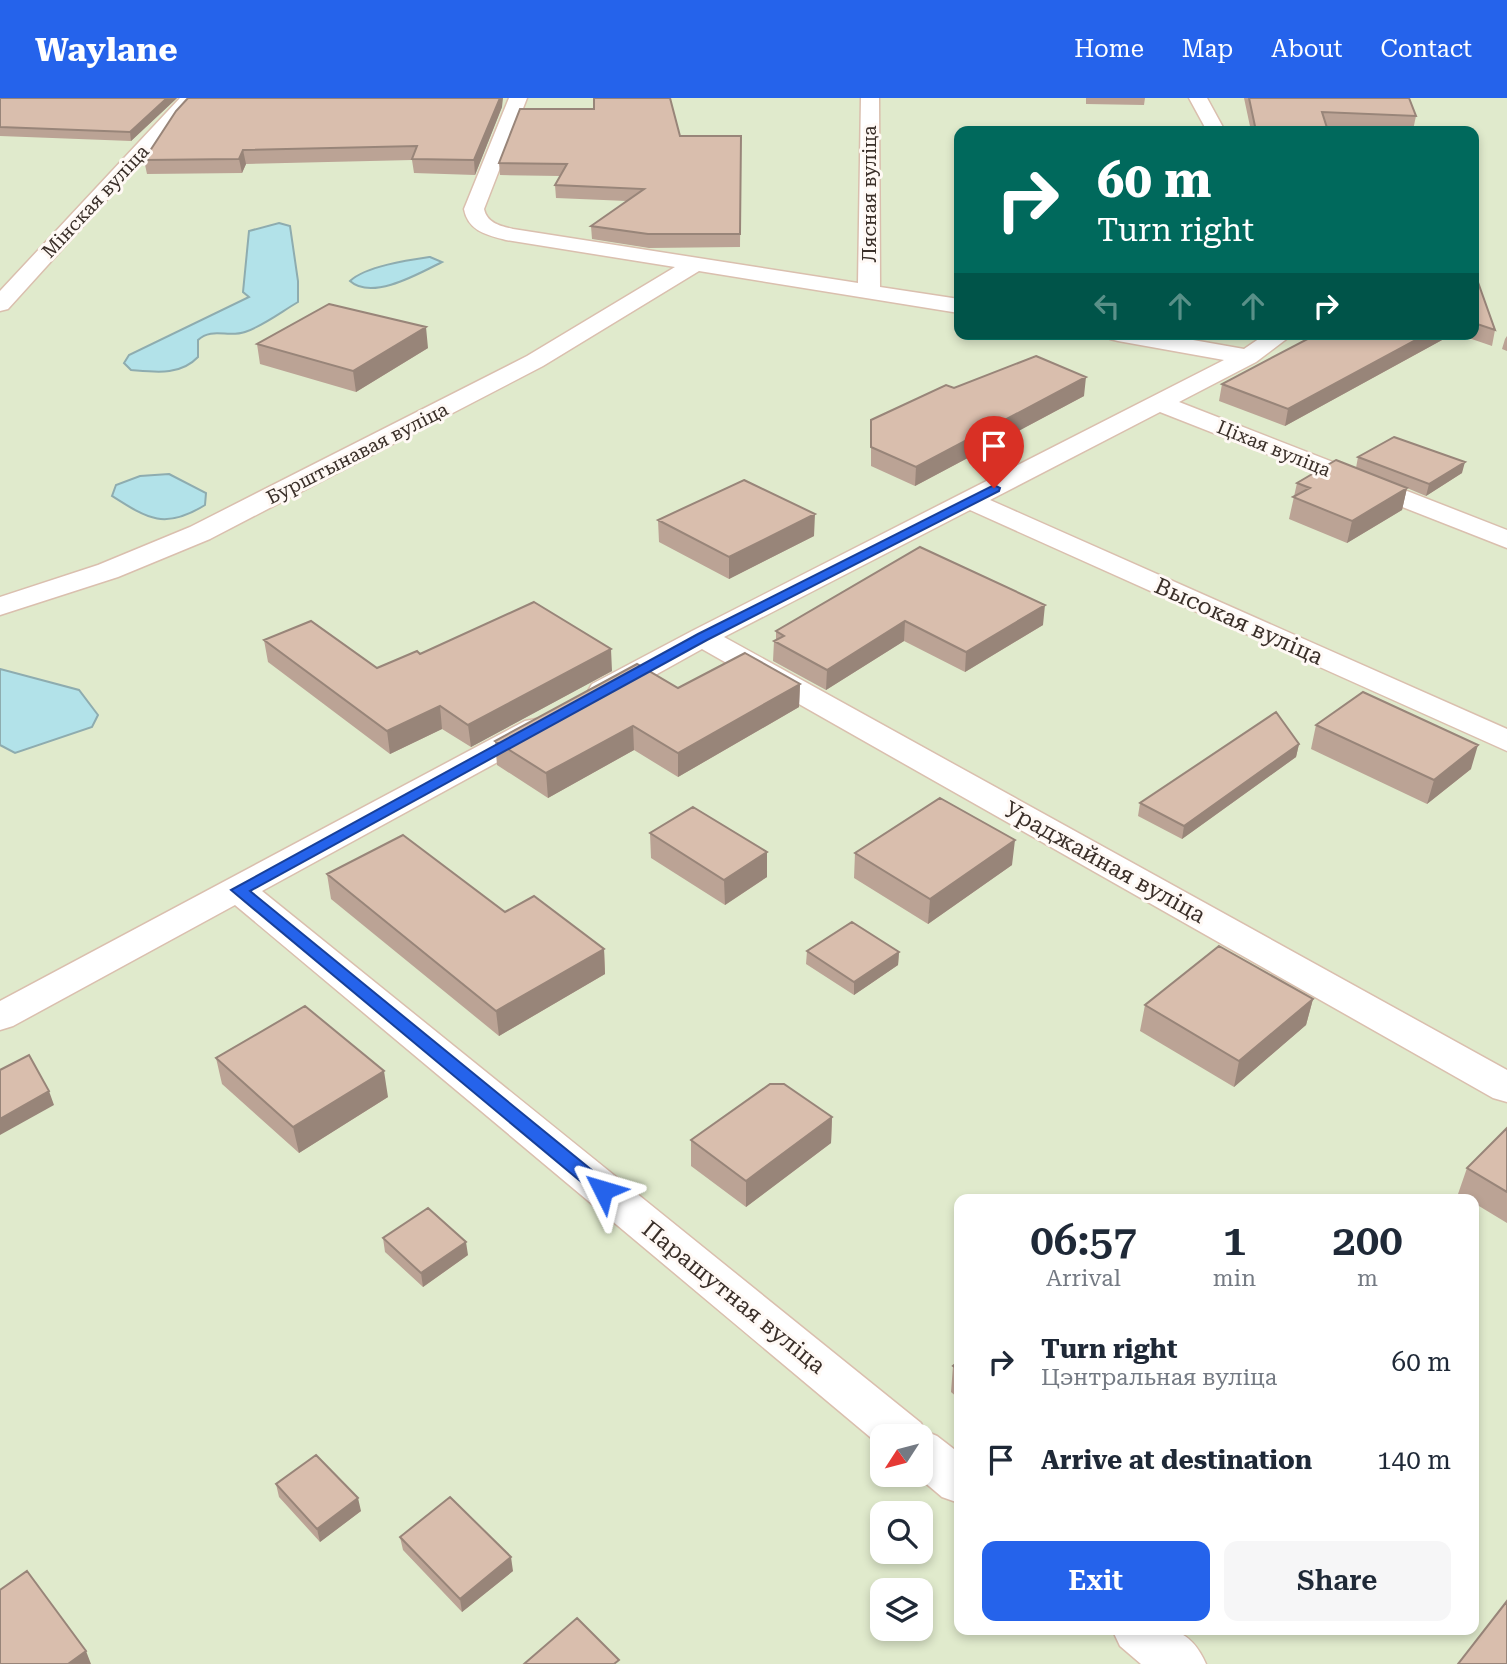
<!DOCTYPE html>
<meta charset="utf-8">
<style>
:root{--surface:#fff;--page:#f6f6f7;--text:#1f2937;--muted:#747a83;--accent:#2563eb}
body{margin:0;font-family:"Roboto Serif",serif;background:var(--page);color:var(--text);height:100vh;display:flex;flex-direction:column;font-size:26px;white-space:nowrap}
*{box-sizing:border-box;margin:0}
p{font-size:23px;color:var(--muted)}
.icon{flex:none;width:38px;height:38px;fill:none;stroke:currentColor;stroke-width:2;stroke-linecap:round;stroke-linejoin:round}
.map{position:relative;flex:1;overflow:hidden}
.sheet{position:absolute;left:954px;top:1096px;width:525px;height:441px;display:flex;flex-direction:column;background:var(--surface);border-radius:14px;box-shadow:0 4px 10px #0003}
.sheet>*{flex:none}
.guide{position:absolute;left:954px;top:28px;width:525px;height:214px;border-radius:14px;box-shadow:0 4px 10px #0003;background:#00695c;color:#fff;overflow:hidden}
.needle{width:46px;rotate:234deg}
.fabs{position:absolute;left:870px;top:1326px;display:grid;gap:14px}
.fabs a{display:grid;place-items:center;width:63px;height:63px;border-radius:14px;background:var(--surface);box-shadow:0 4px 10px #0003;font-size:35px}
.pin{position:absolute;display:grid;place-items:center;width:60px;height:60px;color:#fff;margin:-72px -30px;border-radius:50% 50% 50% 0;rotate:-45deg;box-shadow:0 0 7px #0007}
.pin .icon{rotate:45deg}
.me{position:absolute;width:77px;margin:-38px;rotate:310deg;stroke-linejoin:round;filter:drop-shadow(0 0 5px #0008)}
.turn{display:flex;align-items:center;gap:24px;height:147px;padding:0 28px;font-size:32px}
.turn .icon{width:91px;height:91px;stroke-width:2.5}
.turn b{display:block;font-size:49px;line-height:60px}
.lanes{display:flex;align-items:center;height:66px;padding:0 28px;background:#0003;justify-content:center;gap:35px;direction:ltr}
.lanes .off{opacity:.35}
.eta{display:flex;justify-content:space-evenly;align-items:center;height:119px;text-align:center}
.eta b{font-size:42px;font-weight:600;line-height:49px}
.primary-button{display:flex;gap:14px;margin-top:auto;padding:14px 28px}
.primary-button a{flex:1;height:80px;border-radius:14px;background:var(--accent);color:#fff;font-size:28px;font-weight:600;line-height:80px;text-align:center}
.primary-button a+a{background:var(--page);color:var(--text)}
ul{padding:0;list-style:none}
li{display:flex;align-items:center;gap:21px;height:98px;padding:0 28px}
li div{flex:1}
li b{display:block;font-size:26px}
li em{font-style:normal}
header{display:flex;align-items:center;gap:42px;box-sizing:border-box;height:98px;padding:0 35px;background:var(--accent);color:#fff}
header strong{font-size:33px}
nav{display:flex;gap:38px;margin-inline-start:auto;font-size:24px}
.map>svg:first-child{display:block}
</style>
<header>
<strong>Waylane</strong>
<nav><a>Home</a><a>Map</a><a>About</a><a>Contact</a></nav>
</header>
<div class="map">
<svg width="1507" height="1566" viewBox="0 0 1507 1566">
<rect width="100%" height="100%" fill="#fff9f5"/>
<path fill="#e0eacc" fill-rule="evenodd" d="M 0,0 L 1507,0 L 1507,1566 L 0,1566 ZM 959,33 L 1474,33 L 1474,236 L 959,236 ZM 959,1101 L 1474,1101 L 1474,1531 L 959,1531 ZM 882,1339 L 920,1339 L 920,1377 L 882,1377 ZM 882,1416 L 920,1416 L 920,1454 L 882,1454 ZM 882,1493 L 920,1493 L 920,1531 L 882,1531 Z"/>
<path fill="#b2e2e9" stroke="#8eacaf" stroke-width="2" d="M 279,125 L 290,128 L 298,183 L 298,204 C 281,214 263,228 245,234 C 228,240 212,229 198,242 L 198,259 C 180,278 155,274 131,272 L 124,265 L 129,257 L 249,199 L 243,194 L 249,133 Z
M 430,159 L 442,164 C 420,175 372,203 350,183 C 366,168 409,162 430,159 Z
M 169,376 L 206,395 L 205,407 C 165,432 148,421 112,398 L 116,387 L 140,378 Z
M 0,571 L 79,592 L 98,617 L 92,629 L 15,655 L 0,647 Z"/>
<g fill="none" stroke-linecap="round" stroke-linejoin="round">
<defs>
<path id="lane" d="M 180,0 L 199,0 L 8,211 L 0,213 L 0,193 Z
M 509,0 L 527,0 L 484,111 C 487,125 500,128 513,131 L 858,185 L 861,0 L 879,0 L 880,189 L 959,201 L 959,215 L 699,173 L 543,268 L 210,441 L 118,479 L 0,517 L 0,499 L 98,467 L 190,429 L 527,258 L 675,169 L 506,142 C 487,137 468,133 464,111 Z
M 1189,0 L 1207,0 L 1225,33 L 1207,33 Z
M 1107,236 L 1159,236 L 1244,251 L 1266,236 L 1293,236 L 1256,264 L 1179,304 L 1507,432 L 1507,450 L 1160,314 L 990,402 L 1507,631 L 1507,653 L 970,412 L 724,539 L 1507,972 L 1507,1004 L 1493,1000 L 702,551 L 614,600 L 603,602 L 592,600 L 588,593 L 592,586 L 692,533 L 1224,262 L 1118,243 L 1110,241 Z
M 536,621 L 547,623 L 552,630 L 547,637 L 262,793 L 921,1325 L 925,1333 L 937,1338 L 959,1355 L 959,1405 L 942,1399 L 916,1377 L 920,1377 L 920,1339 L 882,1339 L 882,1349 L 235,807 L 13,928 L 0,932 L 0,903 L 525,623 Z
M 1112,1531 C 1155,1531 1186,1520 1206,1566 L 1141,1566 L 1120,1548 Z"/>
</defs>
<use href="#lane" stroke="#dabfae" stroke-width="3"/>
<use href="#lane" fill="#fff" fill-rule="evenodd"/>
</g>
<path fill="#bba395" d="M 0,0 L 177,0 L 131,43 L 0,38 Z
M 1086,0 L 1145,0 L 1144,7 L 1086,6 Z
M 1244,0 L 1409,0 L 1416,18 L 1413,32 L 1327,28 L 1328,33 L 1251,33 Z
M 502,9 L 475,77 L 414,75 L 412,62 L 246,66 L 242,75 L 147,76 L 144,62 Z
M 680,38 L 741,38 L 740,149 L 649,150 L 592,141 L 591,128 L 627,103 L 556,100 L 555,87 L 560,78 L 500,77 L 499,65 Z
M 1474,173 L 1495,232 L 1492,248 L 1457,236 L 1474,236 Z
M 1317,236 L 1453,236 L 1285,328 L 1219,303 L 1222,286 Z
M 1507,238 L 1507,253 L 1502,251 L 1505,241 Z
M 257,246 L 428,250 L 356,294 L 260,266 Z
M 954,290 L 1084,298 L 915,388 L 871,368 L 871,322 Z
M 1358,359 L 1462,375 L 1426,398 L 1407,390 L 1402,412 L 1347,445 L 1289,421 L 1297,385 L 1356,370 Z
M 658,422 L 814,438 L 729,481 L 659,444 Z
M 920,449 L 1043,527 L 965,574 L 904,543 L 826,592 L 773,563 L 774,543 L 776,542 L 776,533 Z
M 264,542 L 377,570 L 420,556 L 612,573 L 471,649 L 442,631 L 390,656 L 268,564 Z
M 800,586 L 799,609 L 678,679 L 634,652 L 548,700 L 497,667 L 495,643 L 678,590 Z
M 1316,627 L 1471,671 L 1427,706 L 1311,651 Z
M 1299,646 L 1296,659 L 1182,741 L 1138,718 L 1140,705 Z
M 650,735 L 767,779 L 725,807 L 651,760 Z
M 855,755 L 1012,767 L 928,826 L 854,780 Z
M 327,776 L 505,814 L 604,851 L 605,876 L 499,938 L 331,801 Z
M 807,853 L 899,854 L 898,867 L 854,897 L 806,866 Z
M 1313,901 L 1306,927 L 1234,989 L 1140,933 L 1145,907 Z
M 216,960 L 388,999 L 299,1055 L 222,986 Z
M 832,1019 L 831,1045 L 746,1109 L 691,1068 L 691,1042 Z
M 1507,1030 L 1507,1125 L 1474,1105 L 1474,1101 L 1466,1101 L 1458,1096 L 1467,1070 Z
M 383,1140 L 468,1157 L 423,1189 L 385,1154 Z
M 959,1263 L 959,1301 L 951,1294 L 953,1268 Z
M 276,1386 L 361,1413 L 320,1444 L 279,1399 Z
M 400,1439 L 513,1473 L 462,1514 L 403,1452 Z"/>
<path fill="#988579" d="M 167,0 L 177,0 L 131,43 L 130,34 Z
M 500,0 L 503,0 L 502,9 L 475,77 L 474,62 Z
M 243,52 L 246,66 L 242,75 L 239,61 Z
M 426,229 L 428,250 L 356,294 L 353,273 Z
M 1427,236 L 1453,236 L 1285,328 L 1288,311 Z
M 1086,279 L 1084,298 L 915,388 L 916,369 Z
M 1465,364 L 1462,375 L 1426,398 L 1429,386 Z
M 1407,390 L 1402,412 L 1347,445 L 1352,423 Z
M 815,416 L 814,438 L 729,481 L 729,459 Z
M 1045,507 L 1043,527 L 965,574 L 966,554 Z
M 905,523 L 904,543 L 826,592 L 827,572 Z
M 611,551 L 612,573 L 471,649 L 468,627 Z
M 800,586 L 799,609 L 678,679 L 678,655 Z
M 440,608 L 442,631 L 390,656 L 387,633 Z
M 633,628 L 634,652 L 548,700 L 546,675 Z
M 1299,646 L 1296,659 L 1182,741 L 1184,728 Z
M 1478,647 L 1471,671 L 1427,706 L 1434,682 Z
M 1015,742 L 1012,767 L 928,826 L 930,801 Z
M 767,754 L 767,779 L 725,807 L 724,782 Z
M 604,851 L 605,876 L 499,938 L 496,913 Z
M 899,854 L 898,867 L 854,897 L 854,884 Z
M 1313,901 L 1306,927 L 1234,989 L 1239,963 Z
M 384,973 L 388,999 L 299,1055 L 293,1029 Z
M 49,993 L 54,1007 L 0,1037 L 0,1021 Z
M 832,1019 L 831,1045 L 746,1109 L 746,1083 Z
M 466,1144 L 468,1157 L 423,1189 L 421,1175 Z
M 358,1400 L 361,1413 L 320,1444 L 317,1431 Z
M 511,1459 L 513,1473 L 462,1514 L 460,1501 Z
M 86,1553 L 91,1566 L 68,1566 Z"/>
<path fill="#d9bead" stroke="#988579" stroke-width="2" d="M 0,0 L 167,0 L 130,34 L 0,29 Z
M 188,0 L 500,0 L 474,62 L 412,61 L 417,48 L 243,52 L 239,61 L 144,62 L 176,13 Z
M 594,0 L 670,0 L 680,38 L 741,38 L 740,136 L 648,136 L 591,128 L 644,91 L 555,87 L 567,66 L 499,65 L 520,11 L 594,11 Z
M 1249,0 L 1409,0 L 1416,18 L 1322,14 L 1328,33 L 1256,33 Z
M 1474,173 L 1495,232 L 1474,225 Z
M 329,206 L 426,229 L 353,273 L 257,246 Z
M 1317,236 L 1427,236 L 1288,311 L 1222,286 Z
M 1036,258 L 1086,279 L 916,369 L 871,349 L 871,322 L 946,287 L 954,290 Z
M 1394,339 L 1465,364 L 1429,386 L 1358,359 Z
M 1336,362 L 1407,390 L 1352,423 L 1293,399 L 1310,390 L 1297,385 Z
M 744,382 L 815,416 L 729,459 L 658,422 Z
M 920,449 L 1045,507 L 966,554 L 905,523 L 827,572 L 774,543 L 784,538 L 776,533 Z
M 534,504 L 611,551 L 468,627 L 440,608 L 387,633 L 264,542 L 311,523 L 377,570 L 417,553 L 420,556 Z
M 745,555 L 800,586 L 678,655 L 633,628 L 546,675 L 495,643 L 637,566 L 678,590 Z
M 1363,594 L 1478,647 L 1434,682 L 1316,627 Z
M 1276,614 L 1299,646 L 1184,728 L 1140,705 Z
M 940,700 L 1015,742 L 930,801 L 855,755 Z
M 693,709 L 767,754 L 724,782 L 650,735 Z
M 403,737 L 505,814 L 534,798 L 604,851 L 496,913 L 327,776 Z
M 852,824 L 899,854 L 854,884 L 807,853 Z
M 1219,848 L 1313,901 L 1239,963 L 1145,907 Z
M 305,908 L 384,973 L 293,1029 L 216,960 Z
M 29,957 L 49,993 L 0,1021 L 0,972 Z
M 770,986 L 784,986 L 832,1019 L 746,1083 L 691,1042 Z
M 1507,1030 L 1507,1094 L 1467,1070 Z
M 428,1110 L 466,1144 L 421,1175 L 383,1140 Z
M 959,1263 L 959,1272 L 953,1268 Z
M 316,1357 L 358,1400 L 317,1431 L 276,1386 Z
M 450,1399 L 511,1459 L 460,1501 L 400,1439 Z
M 27,1473 L 86,1553 L 68,1566 L 0,1566 L 0,1492 Z
M 1507,1503 L 1507,1566 L 1458,1566 Z
M 577,1520 L 619,1562 L 614,1566 L 524,1566 Z"/>
<path fill="#2563eb" stroke="#184099" stroke-width="2" d="M 994,387 L 1000,390 L 999,393 L 707,542 L 250,793 L 610,1087 L 613,1092 L 610,1097 L 597,1097 L 231,792 L 698,536 Z"/>
<g text-anchor="middle" stroke-width="6" stroke-linejoin="round" paint-order="stroke">
<g font-size="19" fill="#3a2f29" stroke="#fff9f5">
<text transform="translate(869 96) rotate(-90)" y="7">Лясная вуліца</text>
<text transform="translate(95 103) rotate(-47)" y="7">Мінская вуліца</text>
<text transform="translate(1274 350) rotate(22)" y="7">Ціхая вуліца</text>
<text transform="translate(357 355) rotate(-27)" y="7">Бурштынавая вуліца</text>
</g>
<g font-size="23" fill="#3a2f29" stroke="#fff9f5">
<text transform="translate(1239 523) rotate(24)" y="8">Высокая вуліца</text>
<text transform="translate(1105 764) rotate(29)" y="8">Ураджайная вуліца</text>
<text transform="translate(734 1199) rotate(39)" y="8">Парашутная вуліца</text>
</g>
</g>
</svg>
<div class="fabs">
<a><svg class="needle" viewBox="-14 -14 28 28"><path d="M0-13l5 13h-10z" fill="#e53935"/><path d="M0 13l5-13h-10z" fill="#747a83"/></svg></a>
<a><svg class="icon" aria-label="search" viewBox="0 0 24 24"><circle cx="10" cy="10" r="6"/><path d="M15 15l6 6"/></svg></a>
<a><svg class="icon" aria-label="layers" viewBox="0 0 24 24"><path d="M12 4l9 5-9 5-9-5zM3 14l9 5 9-5"/></svg></a>
</div>
<div class="pin" style="left:994px;top:390px;background:#d93025"><svg class="icon" aria-label="arrive" viewBox="0 0 24 24"><path d="M6 21V4h12l-3 4 3 4H6"/></svg></div>
<svg class="me" style="left:603px;top:1092px" viewBox="-20 -20 40 40"><path d="M0-17L14 15 0 8-14 15z" fill="#2563eb" stroke="#fff" stroke-width="4"/></svg>
<div class="guide">
<div class="turn"><svg class="icon" aria-label="right" viewBox="0 0 24 24"><path d="M7 20v-9h11M14 6l5 5-5 5"/></svg><div><b>60 m</b>Turn right</div></div>
<div class="lanes"><svg class="icon off" aria-label="left" viewBox="0 0 24 24"><path d="M17 20v-9H6M10 6l-5 5 5 5"/></svg><svg class="icon off" aria-label="ahead" viewBox="0 0 24 24"><path d="M12 20V5M6 11l6-6 6 6"/></svg><svg class="icon off" aria-label="ahead" viewBox="0 0 24 24"><path d="M12 20V5M6 11l6-6 6 6"/></svg><svg class="icon" aria-label="right" viewBox="0 0 24 24"><path d="M7 20v-9h11M14 6l5 5-5 5"/></svg></div>
</div>
<section class="sheet">
<div class="eta">
<div><b>06:57</b><p>Arrival</p></div>
<div><b>1</b><p>min</p></div>
<div><b>200</b><p>m</p></div>
</div>
<ul>
<li><svg class="icon" aria-label="right" viewBox="0 0 24 24"><path d="M7 20v-9h11M14 6l5 5-5 5"/></svg><div><b>Turn right</b><p>Цэнтральная вуліца</p></div><em>60 m</em></li>
<li><svg class="icon" aria-label="arrive" viewBox="0 0 24 24"><path d="M6 21V4h12l-3 4 3 4H6"/></svg><div><b>Arrive at destination</b></div><em>140 m</em></li>
</ul>
<div class="primary-button"><a>Exit</a><a>Share</a></div>
</section>
</div>
